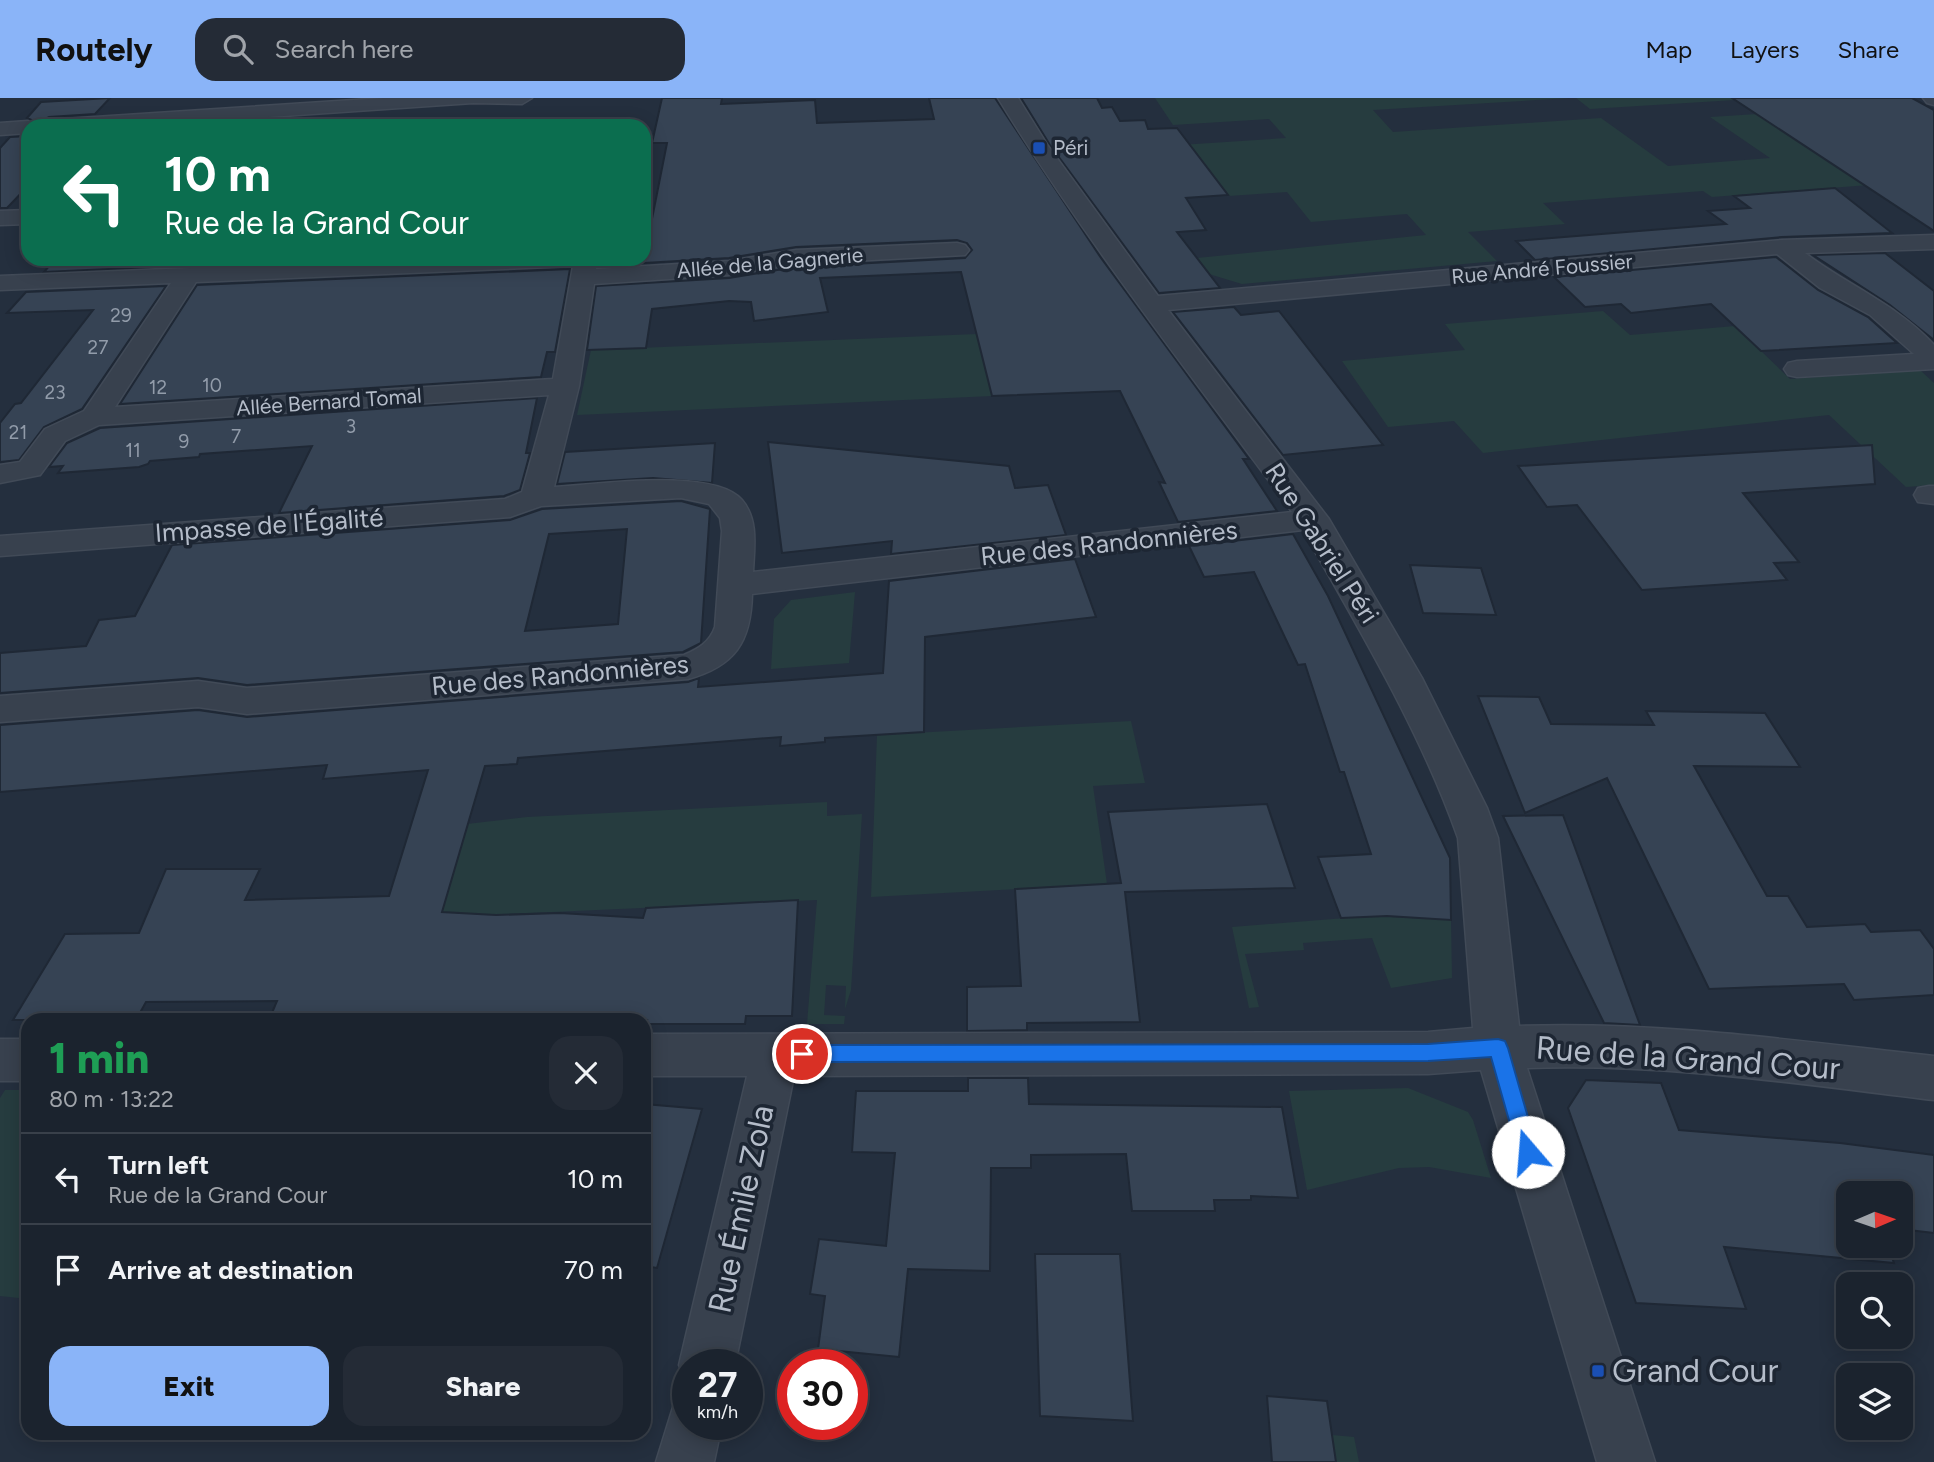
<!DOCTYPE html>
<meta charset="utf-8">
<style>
:root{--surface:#1b232e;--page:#242b36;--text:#f1f3f6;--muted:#a0a4aa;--line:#39404a;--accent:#8ab4f8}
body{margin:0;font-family:Figtree,sans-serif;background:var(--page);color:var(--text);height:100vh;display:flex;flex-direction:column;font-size:26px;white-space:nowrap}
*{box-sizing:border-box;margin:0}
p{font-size:23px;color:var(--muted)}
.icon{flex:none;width:38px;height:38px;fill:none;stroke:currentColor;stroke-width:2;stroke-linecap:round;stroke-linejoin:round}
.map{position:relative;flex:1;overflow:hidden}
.sheet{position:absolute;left:21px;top:915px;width:630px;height:427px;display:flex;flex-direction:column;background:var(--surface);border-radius:21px;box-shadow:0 4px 18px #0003,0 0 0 2px var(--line)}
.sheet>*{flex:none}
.banner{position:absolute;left:21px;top:21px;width:630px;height:147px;border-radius:21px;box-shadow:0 4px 18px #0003,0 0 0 2px var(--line);background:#0b6e4f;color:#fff;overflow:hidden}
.needle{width:46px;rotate:88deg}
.controls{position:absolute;left:1836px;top:1083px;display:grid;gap:14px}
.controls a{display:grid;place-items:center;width:77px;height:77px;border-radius:14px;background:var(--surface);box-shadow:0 4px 18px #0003,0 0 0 2px var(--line);font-size:35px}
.speed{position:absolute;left:672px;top:1251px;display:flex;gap:14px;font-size:35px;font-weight:700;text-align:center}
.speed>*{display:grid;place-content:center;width:91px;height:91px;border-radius:50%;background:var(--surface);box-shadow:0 4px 18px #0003,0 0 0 2px var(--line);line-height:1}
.speed small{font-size:18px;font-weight:400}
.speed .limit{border:10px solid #d22;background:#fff;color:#111}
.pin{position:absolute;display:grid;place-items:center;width:60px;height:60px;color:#fff;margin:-30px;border:4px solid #fff;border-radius:50%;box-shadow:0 2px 7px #0007}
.me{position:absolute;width:77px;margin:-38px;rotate:342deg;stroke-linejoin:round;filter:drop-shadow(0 0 5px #0008)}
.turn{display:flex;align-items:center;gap:24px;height:147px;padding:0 28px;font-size:32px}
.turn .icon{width:91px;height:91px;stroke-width:2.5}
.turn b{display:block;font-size:49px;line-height:60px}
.round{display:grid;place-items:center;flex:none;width:74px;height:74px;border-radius:21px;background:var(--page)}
.head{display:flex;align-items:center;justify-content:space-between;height:119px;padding:0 28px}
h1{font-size:42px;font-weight:800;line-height:52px;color:#1e9e55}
.button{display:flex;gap:14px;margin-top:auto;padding:14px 28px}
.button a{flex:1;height:80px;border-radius:21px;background:var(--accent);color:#111;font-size:28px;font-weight:800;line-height:80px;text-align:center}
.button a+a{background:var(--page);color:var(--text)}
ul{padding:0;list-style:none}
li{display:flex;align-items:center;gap:21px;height:91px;padding:0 28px;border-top:2px solid var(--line)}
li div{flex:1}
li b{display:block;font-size:26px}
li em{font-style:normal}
header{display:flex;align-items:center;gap:42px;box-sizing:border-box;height:98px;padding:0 35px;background:var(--accent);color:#111}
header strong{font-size:33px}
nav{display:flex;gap:38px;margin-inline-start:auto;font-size:24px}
.search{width:490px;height:63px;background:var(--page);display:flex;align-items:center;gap:18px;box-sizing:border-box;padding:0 24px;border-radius:21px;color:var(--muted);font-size:26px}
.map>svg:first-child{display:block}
</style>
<header>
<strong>Routely</strong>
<div class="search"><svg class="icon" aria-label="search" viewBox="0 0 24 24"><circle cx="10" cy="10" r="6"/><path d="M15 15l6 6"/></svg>Search here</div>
<nav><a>Map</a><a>Layers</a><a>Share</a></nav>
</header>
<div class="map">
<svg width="1934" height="1364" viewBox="0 0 1934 1364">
<rect width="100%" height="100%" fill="#242f3e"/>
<path fill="#263c3f" d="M 1155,0 L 1570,0 L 1373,12 L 1393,34 L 1601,20 L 1668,68 L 1770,60 L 1710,19 L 1773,15 L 1934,82 L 1712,99 L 1703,93 L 1543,105 L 1565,126 L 1468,134 L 1497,163 L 1242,186 L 1199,173 L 1197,160 L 1426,137 L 1407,116 L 1311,124 L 1287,94 L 1229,98 L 1195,53 L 1109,59 L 1058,55 L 1286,40 L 1269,21 L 1173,27 Z
M 1576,0 L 1732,0 L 1735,2 L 1590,11 Z
M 1603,213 L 1630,237 L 1735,228 L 1790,281 L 1920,272 L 1934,285 L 1934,387 L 1906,389 L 1829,317 L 1483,355 L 1454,323 L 1388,329 L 1342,263 L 1465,252 L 1445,226 Z
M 976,236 L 992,298 L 577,317 L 591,252 Z
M 855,494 L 849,565 L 771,571 L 774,521 L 791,502 Z
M 1131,623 L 1145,685 L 1093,688 L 1107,786 L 871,799 L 877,637 Z
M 827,704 L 827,718 L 862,716 L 851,892 L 845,911 L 846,888 L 826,887 L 824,917 L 845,918 L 844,926 L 807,926 L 817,802 L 441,819 L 467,726 L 527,719 Z
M 1371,818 L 1451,822 L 1452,880 L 1391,890 L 1372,840 L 1303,845 L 1304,852 L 1245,856 L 1259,909 L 1249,910 L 1232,829 Z
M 1408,990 L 1468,1014 L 1473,1022 L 1491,1080 L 1429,1069 L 1399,1070 L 1307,1092 L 1289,993 Z
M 5,992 L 28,992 L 28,1201 L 0,1198 L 0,1000 Z
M 1332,1337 L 1354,1339 L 1359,1364 L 1336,1364 Z"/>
<path fill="#364354" stroke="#1f2835" stroke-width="2" fill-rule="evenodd" d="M 110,0 L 95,16 L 49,19 L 38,25 L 27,20 L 41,4 Z
M 662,0 L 722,0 L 721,6 L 815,2 L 817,25 L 934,21 L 929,0 L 995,0 L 1101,160 L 1249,361 L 1243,361 L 1277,413 L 1178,424 L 1159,384 L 1165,385 L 1120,293 L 992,298 L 961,174 L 820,180 L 828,214 L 754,223 L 751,204 L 729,203 L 652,211 L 646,250 L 587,252 L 596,188 L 729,180 L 796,169 L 965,160 L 972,152 L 967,145 L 957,142 L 796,149 L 729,160 L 644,165 L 644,131 L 650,131 L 667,45 L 652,45 Z
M 1021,0 L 1097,0 L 1102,10 L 1112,9 L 1120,23 L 1145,22 L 1148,31 L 1177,30 L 1228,97 L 1186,100 L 1206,132 L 1177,134 L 1220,190 L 1159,195 L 1050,47 Z
M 1732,0 L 1912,0 L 1934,12 L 1934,133 Z
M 28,38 L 28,88 L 7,110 L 0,110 L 0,50 L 10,39 Z
M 1835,90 L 1892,135 L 1782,139 L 1535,162 L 1516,143 L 1726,126 L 1708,113 L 1750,110 L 1734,98 Z
M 1885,155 L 1934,193 L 1934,242 L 1890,207 L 1813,157 Z
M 1776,159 L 1818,192 L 1868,219 L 1897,245 L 1761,253 L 1711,206 L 1631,215 L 1621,206 L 1585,209 L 1554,179 Z
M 55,161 L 327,161 L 44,174 Z
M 570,171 L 555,254 L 547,254 L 541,279 L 120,306 L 197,187 Z
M 166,188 L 82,311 L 44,329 L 19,362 L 0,364 L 0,325 L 15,306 L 21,305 L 93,212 L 7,215 L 26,194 Z
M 1234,209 L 1241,217 L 1279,213 L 1383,347 L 1283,357 L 1173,214 Z
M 537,300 L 526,355 L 530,355 L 520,392 L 504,398 L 279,415 L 312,348 L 200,356 L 199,359 L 150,363 L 148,366 L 139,369 L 58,375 L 63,368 L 49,369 L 67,345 L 100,330 Z
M 768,344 L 1009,368 L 1015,390 L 1048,387 L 1066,437 L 891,456 L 892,443 L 782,455 Z
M 715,345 L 712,385 L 653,380 L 557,386 L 565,354 Z
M 1872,347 L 1875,386 L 1743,395 L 1799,464 L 1774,465 L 1787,482 L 1642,492 L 1577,407 L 1547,409 L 1518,368 Z
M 681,403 L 710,411 L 701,545 L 683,554 L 247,587 L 198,580 L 0,595 L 0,555 L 86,548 L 99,522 L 135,518 L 172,447 L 510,422 L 542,411 ZM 627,431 L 618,526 L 525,533 L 549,436 Z
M 1293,436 L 1328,498 L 1450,760 L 1451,822 L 1387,818 L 1341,820 L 1318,759 L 1371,756 L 1344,674 L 1340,674 L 1305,566 L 1298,567 L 1254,474 L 1204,479 L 1189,448 Z
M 1075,461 L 1096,519 L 925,539 L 924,634 L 825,640 L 825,644 L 780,648 L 781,639 L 518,660 L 517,666 L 485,668 L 442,814 L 496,817 L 560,815 L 643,820 L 646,810 L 798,802 L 792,918 L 746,918 L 745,926 L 646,926 L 647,922 L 269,922 L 277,903 L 146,904 L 136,922 L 13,922 L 65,836 L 139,835 L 166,771 L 260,771 L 245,802 L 389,798 L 428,672 L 323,681 L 327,667 L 0,694 L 0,627 L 198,612 L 247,619 L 688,584 L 699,580 L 698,589 L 883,575 L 889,483 Z
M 1410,467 L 1481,470 L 1496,517 L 1423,515 Z
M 1478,598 L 1539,599 L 1551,626 L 1654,627 L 1646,613 L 1765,615 L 1800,669 L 1694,668 L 1767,798 L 1788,798 L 1807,829 L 1865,826 L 1871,834 L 1920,832 L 1934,851 L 1934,897 L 1854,902 L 1844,886 L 1709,891 L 1607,680 L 1525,715 Z
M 1267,706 L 1295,790 L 1125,794 L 1140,924 L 1027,925 L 1027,932 L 967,933 L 967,889 L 1021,888 L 1015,791 L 1121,785 L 1108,714 Z
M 1563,717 L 1640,927 L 1604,925 L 1503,718 Z
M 968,980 L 1028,980 L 1029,1006 L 1282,1009 L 1298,1100 L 1251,1098 L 1251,1102 L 1214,1102 L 1215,1113 L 1132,1113 L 1126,1056 L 1031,1057 L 1031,1070 L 991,1070 L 990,1173 L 908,1171 L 899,1259 L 818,1251 L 825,1198 L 810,1196 L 819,1141 L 886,1148 L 895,1055 L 852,1054 L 856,993 L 968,993 Z
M 1586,982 L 1661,985 L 1679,1032 L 1840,1045 L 1934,1057 L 1934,1135 L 1900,1131 L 1900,1096 L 1848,1096 L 1848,1148 L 1888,1148 L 1894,1165 L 1724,1149 L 1746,1211 L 1636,1205 L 1568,1010 Z
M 644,1006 L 702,1011 L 657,1170 L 644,1168 Z
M 1035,1156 L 1120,1156 L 1133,1323 L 1040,1318 Z
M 1267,1298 L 1327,1303 L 1336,1364 L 1272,1364 Z"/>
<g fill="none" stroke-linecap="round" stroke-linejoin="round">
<defs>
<path id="minor" d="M 384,0 L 532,0 L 522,6 L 473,5 L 138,28 L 39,28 L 42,24 L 49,22 Z
M 998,0 L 1018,0 L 1048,48 L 1158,198 L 1782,142 L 1934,137 L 1934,151 L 1805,155 C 1847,187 1898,207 1934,247 L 1934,271 L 1797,279 L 1788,277 L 1784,271 L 1788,265 L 1797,263 L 1914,256 L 1870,217 L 1820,190 L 1777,156 L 1168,212 L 1329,421 L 1422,580 L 1487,710 L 1498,740 L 1519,928 C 1658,923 1796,943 1934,958 L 1934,1002 C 1799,986 1663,965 1527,970 L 1655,1364 L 1597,1364 L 1481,972 L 1428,976 L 794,978 L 735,1267 L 688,1267 L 688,1287 L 679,1267 L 747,978 L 644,978 L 644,936 L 1428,934 L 1473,930 L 1458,740 C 1420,632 1359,532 1303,432 L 752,496 C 751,544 735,568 688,581 L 247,616 L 198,609 L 0,624 L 0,598 L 198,583 L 247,590 L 684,557 C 698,551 710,544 715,529 L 722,433 L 720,420 L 709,406 L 681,400 L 541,408 L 510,419 L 0,458 L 0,438 L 505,401 L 522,394 L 549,297 L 99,327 L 65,343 L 40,377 L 0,385 L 0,367 L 20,364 L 45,331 L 84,313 L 171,185 L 0,192 L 0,178 L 407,161 L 598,161 L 596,171 L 729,163 L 796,152 L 957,145 L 965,147 L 969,152 L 965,157 L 796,166 L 729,177 L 594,186 L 579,288 L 554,389 C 596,387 713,369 742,402 C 759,422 754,450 753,474 L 1292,414 C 1192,278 1086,144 998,0 ZM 573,168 L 553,281 L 115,309 L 196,184 Z
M 1923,0 L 1934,0 L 1934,7 L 1927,5 Z
M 28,23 L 37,28 L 28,28 L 28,35 L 0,37 L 0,25 Z
M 28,112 L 28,126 L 0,127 L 0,113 Z
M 1929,388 L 1934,388 L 1934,406 L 1918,404 L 1914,397 L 1918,390 Z
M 0,941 L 28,941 L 28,983 L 0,983 Z
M 688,1300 L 688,1326 L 722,1326 L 714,1364 L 656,1364 L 674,1306 Z"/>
</defs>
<use href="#minor" stroke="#414a57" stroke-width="3"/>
<use href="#minor" fill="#38414e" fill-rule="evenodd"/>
</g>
<path fill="#1a73e8" stroke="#114b97" stroke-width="2" d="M 1498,941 L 1505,943 L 1508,950 L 1538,1054 L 1535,1061 L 1528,1064 L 1521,1061 L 1518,1054 L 1491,959 L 1428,963 L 802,964 L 795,962 L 792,956 L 795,949 L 802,947 L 1428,946 Z"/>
<g fill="#1a4fb4" stroke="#1d2633" stroke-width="2.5">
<rect x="1032" y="43" width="14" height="14" rx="3.5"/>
<rect x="1591" y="1266" width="14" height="14" rx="3.5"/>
</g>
<g text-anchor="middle" stroke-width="7" stroke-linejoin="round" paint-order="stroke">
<g font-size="19" fill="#929caa">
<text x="121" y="224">29</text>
<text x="98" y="256">27</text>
<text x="212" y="294">10</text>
<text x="158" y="296">12</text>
<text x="55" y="301">23</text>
<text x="351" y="335">3</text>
<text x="18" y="341">21</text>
<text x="236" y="345">7</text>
<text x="184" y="350">9</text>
<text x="133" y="359">11</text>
</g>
<g font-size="21" fill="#b4bcc9" stroke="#1d2633" text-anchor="start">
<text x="1053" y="57">Péri</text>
</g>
<g font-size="21" fill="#b4bcc9" stroke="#1d2633">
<text transform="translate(770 165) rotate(-5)" y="7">Allée de la Gagnerie</text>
<text transform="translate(1542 171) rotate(-5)" y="7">Rue André Foussier</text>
<text transform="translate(329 304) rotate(-4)" y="7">Allée Bernard Tomal</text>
</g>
<g font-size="26" fill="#b4bcc9" stroke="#1d2633">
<text transform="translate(269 427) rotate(-4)" y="9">Impasse de l'Égalité</text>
<text transform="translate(1109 445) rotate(-6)" y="9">Rue des Randonnières</text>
<text transform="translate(1322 445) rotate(57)" y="9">Rue Gabriel Péri</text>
<text transform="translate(560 577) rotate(-5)" y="9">Rue des Randonnières</text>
</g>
<g font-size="32" fill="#b4bcc9" stroke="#1d2633">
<text transform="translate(1688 960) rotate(4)" y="11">Rue de la Grand Cour</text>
<text transform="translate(741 1111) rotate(-78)" y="11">Rue Émile Zola</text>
</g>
<g font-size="32" fill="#b4bcc9" stroke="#1d2633" text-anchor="start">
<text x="1612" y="1284">Grand Cour</text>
</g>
</g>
</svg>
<div class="controls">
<a><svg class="needle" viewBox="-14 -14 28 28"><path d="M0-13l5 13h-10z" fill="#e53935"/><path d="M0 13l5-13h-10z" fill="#a0a4aa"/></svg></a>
<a><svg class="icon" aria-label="search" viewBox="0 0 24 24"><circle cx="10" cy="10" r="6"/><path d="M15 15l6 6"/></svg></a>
<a><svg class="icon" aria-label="layers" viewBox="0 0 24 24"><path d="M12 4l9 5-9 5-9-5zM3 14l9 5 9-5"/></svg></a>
</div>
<div class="speed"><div>27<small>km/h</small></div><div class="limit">30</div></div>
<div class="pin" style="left:802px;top:956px;background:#d93025"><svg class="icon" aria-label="arrive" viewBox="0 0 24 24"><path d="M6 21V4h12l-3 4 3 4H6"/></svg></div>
<svg class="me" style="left:1528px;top:1054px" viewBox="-20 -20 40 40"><circle r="19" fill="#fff"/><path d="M0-13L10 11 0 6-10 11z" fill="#1a73e8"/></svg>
<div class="banner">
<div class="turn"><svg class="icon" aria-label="left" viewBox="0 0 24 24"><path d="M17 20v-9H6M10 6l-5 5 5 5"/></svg><div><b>10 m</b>Rue de la Grand Cour</div></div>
</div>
<section class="sheet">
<div class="head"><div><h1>1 min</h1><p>80 m · 13:22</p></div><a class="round"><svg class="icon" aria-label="close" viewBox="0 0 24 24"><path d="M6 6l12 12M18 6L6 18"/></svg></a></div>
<ul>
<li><svg class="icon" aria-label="left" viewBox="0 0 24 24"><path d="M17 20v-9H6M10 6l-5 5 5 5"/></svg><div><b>Turn left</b><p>Rue de la Grand Cour</p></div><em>10 m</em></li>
<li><svg class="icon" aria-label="arrive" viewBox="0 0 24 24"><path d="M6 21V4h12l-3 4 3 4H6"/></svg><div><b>Arrive at destination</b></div><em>70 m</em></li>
</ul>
<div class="button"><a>Exit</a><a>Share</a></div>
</section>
</div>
